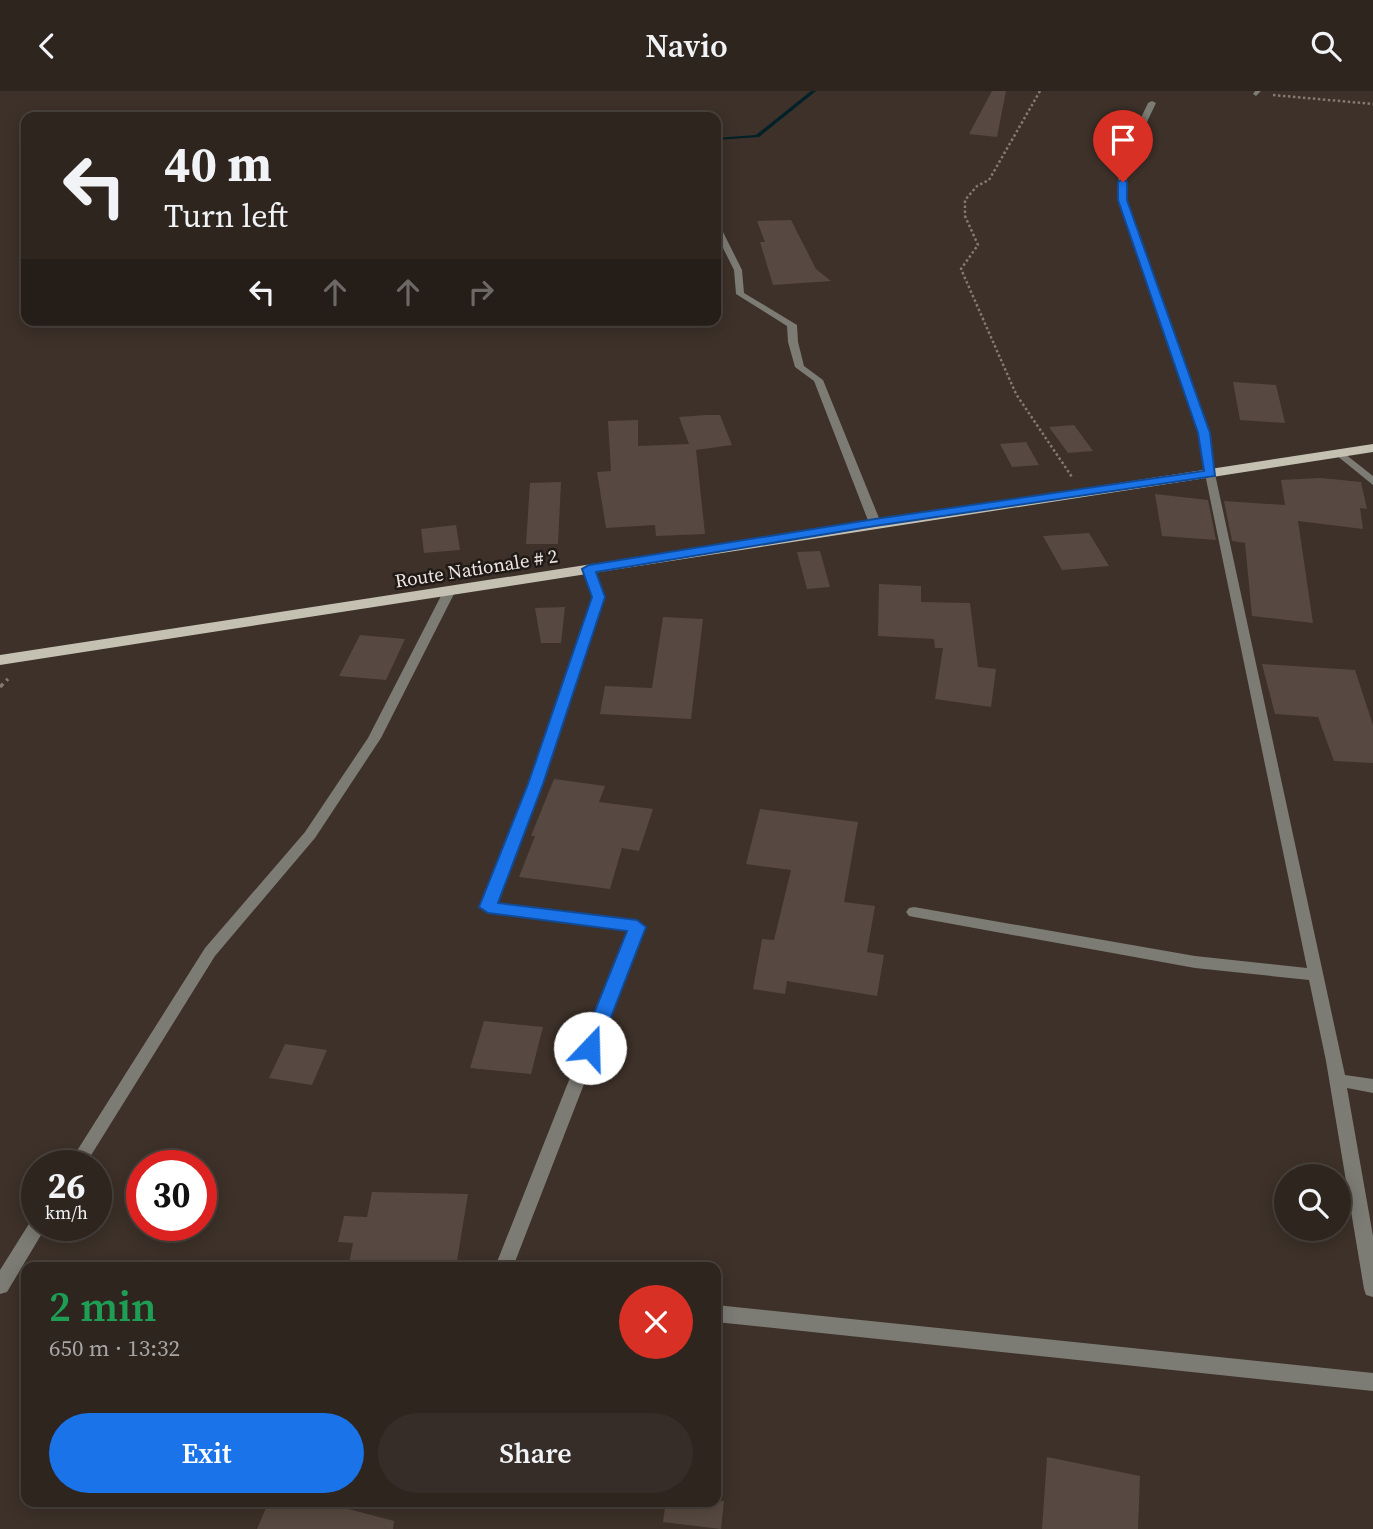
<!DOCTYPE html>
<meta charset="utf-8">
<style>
:root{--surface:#2e251f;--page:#362d28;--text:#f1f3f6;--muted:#a7a5a4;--line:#49423d;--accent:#1a73e8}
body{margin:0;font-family:"Source Serif 4",serif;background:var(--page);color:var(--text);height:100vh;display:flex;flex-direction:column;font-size:26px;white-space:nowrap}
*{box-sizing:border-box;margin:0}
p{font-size:23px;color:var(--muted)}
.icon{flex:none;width:38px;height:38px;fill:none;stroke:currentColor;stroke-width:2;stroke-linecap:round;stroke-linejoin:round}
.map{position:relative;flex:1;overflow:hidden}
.details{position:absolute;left:21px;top:1171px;width:700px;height:245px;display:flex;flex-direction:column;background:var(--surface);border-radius:14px;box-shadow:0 4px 18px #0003,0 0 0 2px var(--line)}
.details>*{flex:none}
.top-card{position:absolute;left:21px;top:21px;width:700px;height:214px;border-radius:14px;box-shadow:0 4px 18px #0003,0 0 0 2px var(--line);background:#2e251f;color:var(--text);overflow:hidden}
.tools{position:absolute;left:1274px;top:1073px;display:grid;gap:14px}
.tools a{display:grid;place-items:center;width:77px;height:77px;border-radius:50%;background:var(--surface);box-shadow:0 4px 18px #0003,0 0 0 2px var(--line);font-size:35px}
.speed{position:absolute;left:21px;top:1059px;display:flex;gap:14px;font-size:35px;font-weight:700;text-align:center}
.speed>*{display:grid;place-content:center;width:91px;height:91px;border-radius:50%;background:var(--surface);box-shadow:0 4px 18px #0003,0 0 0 2px var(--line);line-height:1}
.speed small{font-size:18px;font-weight:400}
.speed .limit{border:10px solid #d22;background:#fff;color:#111}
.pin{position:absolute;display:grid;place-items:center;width:60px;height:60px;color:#fff;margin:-72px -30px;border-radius:50% 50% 50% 0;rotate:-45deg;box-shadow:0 0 7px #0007}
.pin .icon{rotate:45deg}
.me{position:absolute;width:77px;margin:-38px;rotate:21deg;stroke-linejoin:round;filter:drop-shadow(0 0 5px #0008)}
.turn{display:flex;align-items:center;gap:24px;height:147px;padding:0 28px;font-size:32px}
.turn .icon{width:91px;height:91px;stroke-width:2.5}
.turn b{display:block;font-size:49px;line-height:60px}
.lanes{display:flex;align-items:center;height:66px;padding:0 28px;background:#0003;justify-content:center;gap:35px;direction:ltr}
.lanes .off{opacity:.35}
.round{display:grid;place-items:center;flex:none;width:74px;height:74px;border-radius:37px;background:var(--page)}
.headline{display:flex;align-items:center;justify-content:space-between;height:119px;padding:0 28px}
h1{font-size:42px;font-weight:600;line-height:52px;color:#1e9e55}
.action{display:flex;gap:14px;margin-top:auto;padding:14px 28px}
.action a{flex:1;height:80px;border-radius:42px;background:var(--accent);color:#fff;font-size:28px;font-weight:600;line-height:80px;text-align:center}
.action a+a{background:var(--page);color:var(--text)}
header{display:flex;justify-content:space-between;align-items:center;height:91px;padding:0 28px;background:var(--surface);font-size:32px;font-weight:600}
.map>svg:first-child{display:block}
</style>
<header><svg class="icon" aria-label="back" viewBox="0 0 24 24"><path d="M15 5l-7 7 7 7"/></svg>Navio<svg class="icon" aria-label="search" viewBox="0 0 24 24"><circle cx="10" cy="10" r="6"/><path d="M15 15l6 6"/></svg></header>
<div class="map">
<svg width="1373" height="1438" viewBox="0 0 1373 1438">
<rect width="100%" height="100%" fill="#3d3129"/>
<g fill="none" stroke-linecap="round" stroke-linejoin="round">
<path fill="#002129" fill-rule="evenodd" d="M 811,0 L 816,0 L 759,46 L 716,49 L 716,47 L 756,44 Z"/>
</g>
<path fill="#574941" d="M 992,0 L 1006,0 L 997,46 L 969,43 Z
M 791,129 L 816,178 L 831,190 L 773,194 L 760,151 L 765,151 L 757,130 Z
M 1233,291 L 1276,294 L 1285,332 L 1240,329 Z
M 706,324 L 720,324 L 732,354 L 696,359 L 705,443 L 656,445 L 655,434 L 606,437 L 597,381 L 611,380 L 608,330 L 638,329 L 638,355 L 689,353 L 679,326 Z
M 1074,334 L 1093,360 L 1068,362 L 1049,336 Z
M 1026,351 L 1039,374 L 1012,376 L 1000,353 Z
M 1321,387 L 1361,391 L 1367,418 L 1360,417 L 1363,438 L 1298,430 L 1313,532 L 1252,525 L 1245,452 L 1232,450 L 1224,410 L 1285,414 L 1281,389 Z
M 561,391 L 558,453 L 526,453 L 530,392 Z
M 1155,403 L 1208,409 L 1216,449 L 1162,445 Z
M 456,434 L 460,459 L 424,462 L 421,438 Z
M 1089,442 L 1109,475 L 1062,479 L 1043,445 Z
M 820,460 L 830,496 L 807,498 L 797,461 Z
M 879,493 L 921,495 L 921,511 L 970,512 L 978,576 L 996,578 L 991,616 L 935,608 L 943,557 L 935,557 L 934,548 L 878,545 Z
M 565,516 L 561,552 L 541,552 L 535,517 Z
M 663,526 L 703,528 L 691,628 L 600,623 L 605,595 L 652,597 Z
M 360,544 L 405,548 L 386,589 L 339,585 Z
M 1262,573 L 1355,579 L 1373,634 L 1373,672 L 1334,670 L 1318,626 L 1275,623 Z
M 554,688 L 605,695 L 599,711 L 653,718 L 639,760 L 622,757 L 610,798 L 519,786 L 535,745 L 531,745 Z
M 760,718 L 858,731 L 844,811 L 875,815 L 867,861 L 884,864 L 877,905 L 787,890 L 785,903 L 753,898 L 762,848 L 774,849 L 791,779 L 746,773 Z
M 484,930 L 543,936 L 531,983 L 470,977 Z
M 285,953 L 327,959 L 312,994 L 269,987 Z
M 372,1101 L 468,1103 L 456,1176 L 349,1172 L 353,1152 L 338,1151 L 344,1125 L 367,1126 Z
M 1047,1366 L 1140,1385 L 1138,1438 L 1042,1438 Z
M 269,1410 L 318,1410 L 394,1430 L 393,1438 L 257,1438 Z
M 666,1410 L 724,1410 L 721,1438 L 663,1431 Z"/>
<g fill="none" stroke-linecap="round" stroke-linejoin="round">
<path stroke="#847a73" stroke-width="2.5" stroke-dasharray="2.5 2.5" stroke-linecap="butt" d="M 1040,0 L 989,89 L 977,95 L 965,109 L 965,125 L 978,154 L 961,178 L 1016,303 L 1072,386
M 1273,4 L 1373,13"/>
<path stroke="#847a73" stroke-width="3.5" stroke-dasharray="4.5 4.5" stroke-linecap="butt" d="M 0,596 L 8,588"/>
<path fill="#7c7b74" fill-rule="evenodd" d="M 1255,0 L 1261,0 L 1256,5 L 1253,3 Z
M 1152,10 L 1156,12 L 1127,73 L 1126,109 L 1209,342 L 1215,383 L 1345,984 L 1373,988 L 1373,1002 L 1347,997 L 1373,1145 L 1373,1206 L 1366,1204 L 1364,1198 L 1326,970 L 1309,889 L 1195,877 L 914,826 L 909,825 L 906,821 L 909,817 L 914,816 L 1195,865 L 1307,877 L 1205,383 L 1199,342 L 1118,109 L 1119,73 L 1148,12 Z
M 716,135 L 721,137 L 742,179 L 744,202 L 797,234 L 798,251 L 804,275 L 823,289 L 881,432 L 879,434 L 875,435 L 869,432 L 814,290 L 795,276 L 788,251 L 787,235 L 736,203 L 734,179 L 716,143 Z
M 1340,359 L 1373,385 L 1373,394 L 1336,364 L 1335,362 Z
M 589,475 L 595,478 L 605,506 L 543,693 L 497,812 L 637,831 L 642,832 L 645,836 L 513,1176 L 495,1176 L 628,840 L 488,821 L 483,820 L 481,816 L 529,693 L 593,506 L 583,478 Z
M 449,497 L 455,501 L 381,647 L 315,747 L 215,865 L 85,1074 L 68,1074 L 205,857 L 305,741 L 368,647 L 443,501 Z
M 37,1127 L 37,1134 L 47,1134 L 7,1201 L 0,1203 L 0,1179 L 32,1128 Z
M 716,1214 L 1373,1282 L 1373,1300 L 716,1231 Z"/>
<path fill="#c4c1b3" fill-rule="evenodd" d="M 1373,353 L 1373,361 L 0,574 L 0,564 Z"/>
</g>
<path fill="#1a73e8" stroke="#114b97" stroke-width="2" d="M 1123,88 L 1127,91 L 1127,109 L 1210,342 L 1215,385 L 875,435 L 596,481 L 605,506 L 543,693 L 498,812 L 637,829 L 646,836 L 599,957 L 596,962 L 590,964 L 583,962 L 580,957 L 627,840 L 488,822 L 479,816 L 528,693 L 592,506 L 582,478 L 589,474 L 875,428 L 1204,380 L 1198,342 L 1118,109 L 1118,91 Z"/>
<g text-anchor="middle" stroke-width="5" stroke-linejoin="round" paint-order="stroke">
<g font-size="19" fill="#ede5e0" stroke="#201a17">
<text transform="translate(476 477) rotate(-9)" y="7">Route Nationale # 2</text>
</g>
</g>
</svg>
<div class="tools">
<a><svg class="icon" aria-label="search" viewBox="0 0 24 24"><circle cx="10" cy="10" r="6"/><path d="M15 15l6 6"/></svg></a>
</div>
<div class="speed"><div>26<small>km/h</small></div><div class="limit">30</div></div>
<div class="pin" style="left:1123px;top:91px;background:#d93025"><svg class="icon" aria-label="arrive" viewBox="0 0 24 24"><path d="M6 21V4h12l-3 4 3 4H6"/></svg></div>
<svg class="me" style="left:590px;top:957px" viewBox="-20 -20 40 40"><circle r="19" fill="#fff"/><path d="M0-13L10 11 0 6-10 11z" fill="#1a73e8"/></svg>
<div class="top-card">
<div class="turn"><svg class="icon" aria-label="left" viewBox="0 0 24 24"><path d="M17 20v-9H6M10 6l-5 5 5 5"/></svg><div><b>40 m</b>Turn left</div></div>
<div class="lanes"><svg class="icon" aria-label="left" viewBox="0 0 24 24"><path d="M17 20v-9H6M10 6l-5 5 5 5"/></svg><svg class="icon off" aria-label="ahead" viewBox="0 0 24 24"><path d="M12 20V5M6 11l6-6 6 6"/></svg><svg class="icon off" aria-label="ahead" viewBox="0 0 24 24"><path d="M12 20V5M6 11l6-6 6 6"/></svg><svg class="icon off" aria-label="right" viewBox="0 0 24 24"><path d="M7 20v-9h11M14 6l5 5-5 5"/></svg></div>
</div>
<section class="details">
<div class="headline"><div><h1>2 min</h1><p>650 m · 13:32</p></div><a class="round" style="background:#d93025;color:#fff"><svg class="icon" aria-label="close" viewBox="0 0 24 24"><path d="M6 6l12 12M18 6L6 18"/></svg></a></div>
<div class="action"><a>Exit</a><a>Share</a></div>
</section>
</div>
